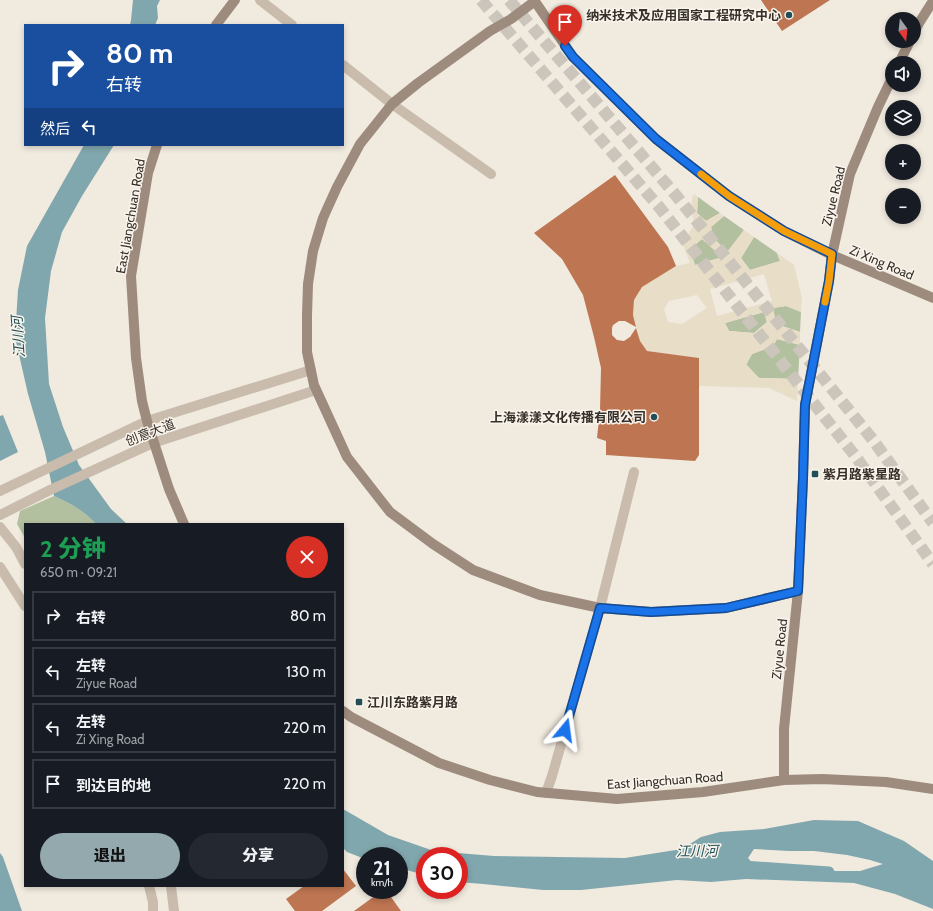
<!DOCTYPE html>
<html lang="zh">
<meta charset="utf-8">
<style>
:root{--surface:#171b24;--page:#242831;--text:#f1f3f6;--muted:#9ea1a6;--line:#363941;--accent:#94a9ae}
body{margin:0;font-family:Cabin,"Noto Sans SC",sans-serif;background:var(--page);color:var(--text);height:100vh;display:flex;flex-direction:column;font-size:15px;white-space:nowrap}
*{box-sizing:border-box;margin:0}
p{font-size:13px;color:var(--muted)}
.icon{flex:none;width:22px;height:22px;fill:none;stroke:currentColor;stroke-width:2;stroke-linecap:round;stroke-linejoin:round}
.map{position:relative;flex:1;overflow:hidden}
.panel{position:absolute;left:24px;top:523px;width:320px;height:364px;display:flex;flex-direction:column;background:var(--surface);border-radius:0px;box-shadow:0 2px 6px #0003}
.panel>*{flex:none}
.banner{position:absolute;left:24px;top:24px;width:320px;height:122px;border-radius:0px;box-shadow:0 2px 6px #0003;background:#1a4fa0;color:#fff;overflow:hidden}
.needle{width:26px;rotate:165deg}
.buttons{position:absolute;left:885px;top:12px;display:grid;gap:8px}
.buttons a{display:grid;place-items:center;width:36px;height:36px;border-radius:50%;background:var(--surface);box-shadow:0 2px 6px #0003;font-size:20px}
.speed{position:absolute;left:356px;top:847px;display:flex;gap:8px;font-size:20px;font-weight:700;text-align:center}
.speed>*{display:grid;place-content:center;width:52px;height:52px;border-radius:50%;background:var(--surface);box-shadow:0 2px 6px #0003;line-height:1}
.speed small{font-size:10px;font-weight:400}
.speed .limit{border:6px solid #d22;background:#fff;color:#111}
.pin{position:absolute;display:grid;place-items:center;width:34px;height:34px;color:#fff;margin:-41px -17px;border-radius:50% 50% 50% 0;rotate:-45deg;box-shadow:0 0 4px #0007}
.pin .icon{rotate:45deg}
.me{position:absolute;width:44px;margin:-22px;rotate:16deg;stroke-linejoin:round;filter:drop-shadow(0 0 3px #0008)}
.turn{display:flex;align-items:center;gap:14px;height:84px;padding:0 16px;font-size:18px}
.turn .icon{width:52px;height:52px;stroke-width:2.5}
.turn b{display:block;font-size:28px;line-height:34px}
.then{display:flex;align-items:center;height:38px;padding:0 16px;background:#0003;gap:8px;font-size:15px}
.round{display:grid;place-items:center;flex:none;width:42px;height:42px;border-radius:21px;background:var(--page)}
.headline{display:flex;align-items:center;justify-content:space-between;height:68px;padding:0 16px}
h1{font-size:24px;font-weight:800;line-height:30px;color:#1e9e55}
.button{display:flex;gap:8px;margin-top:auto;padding:8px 16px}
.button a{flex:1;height:46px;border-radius:24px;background:var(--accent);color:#111;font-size:16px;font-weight:800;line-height:46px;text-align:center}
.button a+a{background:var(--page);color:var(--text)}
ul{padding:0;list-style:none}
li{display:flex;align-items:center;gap:12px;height:50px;margin:0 8px 6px;padding:0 8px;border:2px solid var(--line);border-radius:0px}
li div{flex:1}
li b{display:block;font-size:15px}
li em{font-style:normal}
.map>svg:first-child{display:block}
</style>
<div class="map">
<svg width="933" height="911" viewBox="0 0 933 911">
<rect width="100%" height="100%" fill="#f1eadf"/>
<path fill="#b2c0a0" d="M 698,197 L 720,213 L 706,221 L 697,213 Z
M 724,216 L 744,230 L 727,253 L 714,238 L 711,227 Z
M 754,237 L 777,253 L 780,261 L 750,270 L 741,258 Z
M 702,239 L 723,257 L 695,265 L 690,249 Z
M 786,306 L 801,312 L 800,332 L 776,324 L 773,308 Z
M 764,312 L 767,322 L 754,333 L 729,331 L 725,323 Z
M 777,339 L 800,345 L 798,379 L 759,378 L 746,365 L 752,354 L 773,346 Z
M 54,496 C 70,503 84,511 96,524 L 25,524 L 25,538 L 17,524 L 20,511 Z"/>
<path fill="#e8ddc7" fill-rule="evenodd" d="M 693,194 L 698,197 L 697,213 L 706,221 L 720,213 L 724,216 L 711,227 L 714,238 L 727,252 L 744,230 L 754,237 L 741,258 L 750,270 L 780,261 L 777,253 L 794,265 L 802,298 L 801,312 L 786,306 L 773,308 L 776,324 L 800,332 L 800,345 L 777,339 L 773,346 L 752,354 L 746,364 L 759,378 L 798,379 L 797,401 L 769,388 L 699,386 L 699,358 L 647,351 L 640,341 L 633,315 L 634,300 L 642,287 L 676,266 L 690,263 L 683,245 L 694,224 L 691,206 ZM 702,239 L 722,257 L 695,265 L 690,249 ZM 764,274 L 772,301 L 717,316 L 710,289 ZM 697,295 L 707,308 L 682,324 L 668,322 L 664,309 L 669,301 ZM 764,312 L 767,323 L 754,333 L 729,331 L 725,323 Z"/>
<path fill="#80a7ad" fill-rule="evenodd" d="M 133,0 L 160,0 L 157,6 L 158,18 L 155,25 L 130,25 L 131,20 Z
M 84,145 L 114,145 L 82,196 L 62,232 L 51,271 L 45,318 L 49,384 L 63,427 L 79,465 L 111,509 L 127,524 L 96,524 C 84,511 70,503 54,496 L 45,452 L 28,394 L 15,337 L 18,290 L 27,246 Z
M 3,415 L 18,452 L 0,461 L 0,416 Z
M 343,809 L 388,835 L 434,851 L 494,856 L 625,858 L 682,849 L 701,837 L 720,832 L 764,829 L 814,820 L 858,821 L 904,841 L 933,861 L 933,909 L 895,894 L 854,883 L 746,879 L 711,882 L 677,880 L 581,890 L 543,890 L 483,884 L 459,882 L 459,856 L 425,856 L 425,875 L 399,868 L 399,856 L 365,856 L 365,859 L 347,852 L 343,848 ZM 754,849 L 789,851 L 814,851 L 847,855 L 870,860 L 883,864 L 860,871 L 814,871 L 756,867 L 748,858 Z
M 0,853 L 3,857 L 22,911 L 0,911 Z"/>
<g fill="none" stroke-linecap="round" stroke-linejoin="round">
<path stroke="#80a7ad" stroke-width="11" d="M 744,866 L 829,872"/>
</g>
<path fill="#be7551" d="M 761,0 L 830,0 L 782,31 Z
M 615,175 L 668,247 L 676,266 L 642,287 L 634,300 L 633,315 L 636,327 L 625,321 L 619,321 L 613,325 L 612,328 L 612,335 L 617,340 L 624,341 L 630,337 L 636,328 L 640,341 L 647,351 L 699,358 L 699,455 L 695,461 L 606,455 L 606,441 L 597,438 L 600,410 L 601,368 L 594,337 L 583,295 L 562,259 L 534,233 Z
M 343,869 L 356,886 L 322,911 L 295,911 L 286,899 L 304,886 L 343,886 Z
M 383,890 L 386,890 L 401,911 L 354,911 Z"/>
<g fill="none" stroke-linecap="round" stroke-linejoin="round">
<path stroke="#ccc5bb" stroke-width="12" stroke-dasharray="12 6" stroke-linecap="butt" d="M 481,0 L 660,208 L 856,457 L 933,564
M 509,0 L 674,193 L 873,440 L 933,523"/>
<path stroke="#c9bcac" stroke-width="10" d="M 260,0 L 292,25
M 343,65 L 392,104 L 491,174
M 0,491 L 147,421 L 311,370
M 0,515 L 50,490 L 153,443 L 316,390
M 0,527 L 16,547 L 25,564
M 0,567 L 25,606
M 546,793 L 552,776 L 600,608 L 634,472
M 149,886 L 153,902 L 153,911
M 171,886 L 174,911"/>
<path stroke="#9d8b7d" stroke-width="10" d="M 534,0 L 573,57 L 656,139 L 729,196 L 784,231 L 832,255 L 933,298
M 535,1 L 511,19 L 490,31 L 418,83 L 392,104 L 360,144 L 337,187 L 323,218 L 313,251 L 308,284 L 307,315 L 307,352 L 314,385 L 347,457 L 390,512 L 433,544 L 473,570 L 540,595 L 600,608 L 651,612 L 726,608 L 798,591
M 216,25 L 235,0
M 914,33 L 919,23 L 933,1
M 899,63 L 910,41
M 157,145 L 148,173 L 131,276 L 136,358 L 142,401 L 147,421 L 169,489 L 184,524
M 343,711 L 351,717 L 439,763 L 490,780 L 537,792 L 617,799 L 703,792 L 784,780 L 822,779 L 886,782 L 933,789
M 784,780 L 784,729 L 798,591 L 803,478 L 805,405 L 829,281 L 832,255 L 850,174 L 878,107 L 892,78"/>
</g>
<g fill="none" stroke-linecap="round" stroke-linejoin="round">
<defs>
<path id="route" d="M 565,730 L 600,608 L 651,612 L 726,608 L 798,591 L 803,478 L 805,405 L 829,281 L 832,254 L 784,231 L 729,196 L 656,139 L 573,57 L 565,46"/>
</defs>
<use href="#route" stroke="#114b97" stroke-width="10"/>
<use href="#route" stroke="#1a73e8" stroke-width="7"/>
<path stroke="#f59e0b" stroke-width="7" d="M 701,174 L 729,196 L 784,231 L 832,254 L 829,281 L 825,302"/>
</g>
<g fill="#224f57" stroke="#f9f4ec" stroke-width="1.5">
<circle cx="789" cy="15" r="4"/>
<circle cx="654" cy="417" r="4"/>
<rect x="811" y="470" width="8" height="8" rx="2"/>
<rect x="355" y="698" width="8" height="8" rx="2"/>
</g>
<g text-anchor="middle" stroke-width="3" stroke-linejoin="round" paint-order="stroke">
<g font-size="13" font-weight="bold" fill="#37302a" stroke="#f9f4ec" text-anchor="end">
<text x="781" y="20">纳米技术及应用国家工程研究中心</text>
<text x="646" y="422">上海漾漾文化传播有限公司</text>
<text x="823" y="479" text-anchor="start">紫月路紫星路</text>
<text x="367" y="707" text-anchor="start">江川东路紫月路</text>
</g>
<g font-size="13" fill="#37302a" stroke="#f9f4ec">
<text transform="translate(833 196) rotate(-76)" y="5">Ziyue Road</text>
<text transform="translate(130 216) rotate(-80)" y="5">East Jiangchuan Road</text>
<text transform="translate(882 262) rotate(23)" y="5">Zi Xing Road</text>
<text transform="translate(150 432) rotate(-21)" y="5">创意大道</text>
<text transform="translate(779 649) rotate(-84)" y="5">Ziyue Road</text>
<text transform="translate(665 780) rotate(-4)" y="5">East Jiangchuan Road</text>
</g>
<g font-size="14" font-style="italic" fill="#224f57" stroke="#f9f4ec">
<text transform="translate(18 337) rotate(-94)" y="5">江川河</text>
<text transform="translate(697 851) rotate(-1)" y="5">江川河</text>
</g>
</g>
</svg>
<div class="buttons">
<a><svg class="needle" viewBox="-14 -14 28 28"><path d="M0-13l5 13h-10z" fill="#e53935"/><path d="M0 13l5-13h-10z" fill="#9ea1a6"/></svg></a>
<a><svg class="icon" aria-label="sound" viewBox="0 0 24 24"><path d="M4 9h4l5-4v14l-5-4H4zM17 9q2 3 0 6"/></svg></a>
<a><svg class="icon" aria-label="layers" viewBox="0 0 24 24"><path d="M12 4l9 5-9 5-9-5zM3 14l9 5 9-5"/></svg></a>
<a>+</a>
<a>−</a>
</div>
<div class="speed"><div>21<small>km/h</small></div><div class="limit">30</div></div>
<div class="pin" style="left:565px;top:46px;background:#d93025"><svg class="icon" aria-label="arrive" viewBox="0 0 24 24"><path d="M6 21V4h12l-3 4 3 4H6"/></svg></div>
<svg class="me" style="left:565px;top:730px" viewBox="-20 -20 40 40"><path d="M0-17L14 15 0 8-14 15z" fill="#1a73e8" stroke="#fff" stroke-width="4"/></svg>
<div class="banner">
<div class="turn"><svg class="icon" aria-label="right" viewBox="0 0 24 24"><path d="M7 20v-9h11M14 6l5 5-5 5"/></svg><div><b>80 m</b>右转</div></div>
<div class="then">然后<svg class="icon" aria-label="left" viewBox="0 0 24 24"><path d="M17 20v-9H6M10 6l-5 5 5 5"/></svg></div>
</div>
<section class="panel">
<div class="headline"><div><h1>2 分钟</h1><p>650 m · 09:21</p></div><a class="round" style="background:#d93025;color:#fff"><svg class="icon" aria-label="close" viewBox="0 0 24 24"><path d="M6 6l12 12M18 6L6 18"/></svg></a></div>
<ul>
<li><svg class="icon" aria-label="right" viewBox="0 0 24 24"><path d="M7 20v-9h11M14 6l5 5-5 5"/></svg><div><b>右转</b></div><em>80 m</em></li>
<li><svg class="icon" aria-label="left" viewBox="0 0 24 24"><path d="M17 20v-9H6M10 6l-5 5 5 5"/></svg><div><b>左转</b><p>Ziyue Road</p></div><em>130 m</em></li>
<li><svg class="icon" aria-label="left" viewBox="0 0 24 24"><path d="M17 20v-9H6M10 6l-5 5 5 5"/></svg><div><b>左转</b><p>Zi Xing Road</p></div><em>220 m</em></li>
<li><svg class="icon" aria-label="arrive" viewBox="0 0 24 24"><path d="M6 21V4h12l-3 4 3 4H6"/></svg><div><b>到达目的地</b></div><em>220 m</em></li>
</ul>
<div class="button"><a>退出</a><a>分享</a></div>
</section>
</div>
